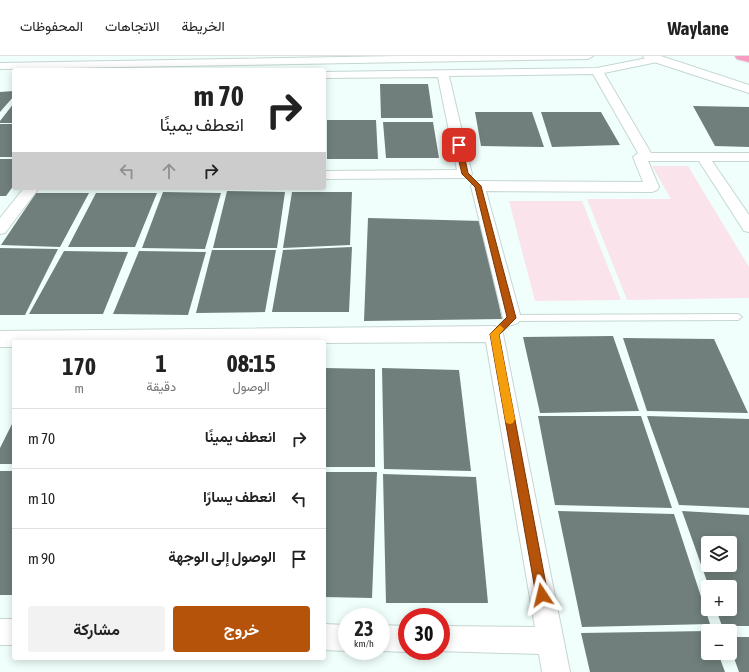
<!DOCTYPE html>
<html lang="ar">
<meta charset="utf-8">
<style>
:root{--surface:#fff;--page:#f2f2f2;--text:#222;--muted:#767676;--line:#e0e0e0;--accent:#b45309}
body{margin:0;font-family:"Asap Condensed",Vazirmatn,sans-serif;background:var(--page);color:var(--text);direction:rtl;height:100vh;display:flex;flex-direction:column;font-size:15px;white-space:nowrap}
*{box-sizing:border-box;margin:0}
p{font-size:13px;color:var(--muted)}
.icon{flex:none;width:22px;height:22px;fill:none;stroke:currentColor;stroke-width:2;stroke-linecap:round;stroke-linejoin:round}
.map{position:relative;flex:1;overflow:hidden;direction:ltr}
.side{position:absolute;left:12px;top:284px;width:314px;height:320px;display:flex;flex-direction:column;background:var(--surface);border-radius:4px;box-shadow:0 2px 10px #0003;direction:rtl}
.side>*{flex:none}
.hud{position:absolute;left:12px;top:12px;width:314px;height:122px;border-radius:4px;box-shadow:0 2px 10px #0003;direction:rtl;background:#fff;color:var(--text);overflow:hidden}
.controls{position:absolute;left:701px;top:480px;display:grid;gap:8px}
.controls a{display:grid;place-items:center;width:36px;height:36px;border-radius:4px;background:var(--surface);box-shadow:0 2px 10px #0003;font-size:20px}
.speed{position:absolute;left:338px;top:552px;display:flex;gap:8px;font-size:20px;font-weight:700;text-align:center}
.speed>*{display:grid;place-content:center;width:52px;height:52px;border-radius:50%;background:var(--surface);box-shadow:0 2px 10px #0003;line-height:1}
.speed small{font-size:10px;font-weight:400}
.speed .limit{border:6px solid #d22;background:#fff;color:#111}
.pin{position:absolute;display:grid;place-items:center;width:34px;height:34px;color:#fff;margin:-17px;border-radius:8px;box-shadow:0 2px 6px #0006}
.me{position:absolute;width:44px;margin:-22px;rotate:350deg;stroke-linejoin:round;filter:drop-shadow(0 0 3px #0008)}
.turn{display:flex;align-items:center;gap:14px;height:84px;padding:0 16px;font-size:18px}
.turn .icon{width:52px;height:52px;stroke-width:2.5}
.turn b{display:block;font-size:28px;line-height:34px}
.lanes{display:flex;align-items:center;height:38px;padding:0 16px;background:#0003;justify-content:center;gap:20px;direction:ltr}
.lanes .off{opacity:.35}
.eta{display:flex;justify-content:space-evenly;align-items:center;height:68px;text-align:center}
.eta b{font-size:24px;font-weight:700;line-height:28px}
.cta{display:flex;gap:8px;margin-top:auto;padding:8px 16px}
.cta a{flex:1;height:46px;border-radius:4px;background:var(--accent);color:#fff;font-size:16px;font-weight:700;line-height:46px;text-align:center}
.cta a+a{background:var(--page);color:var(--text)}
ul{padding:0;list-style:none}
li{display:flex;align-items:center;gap:12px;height:60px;padding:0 16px;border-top:1px solid var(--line)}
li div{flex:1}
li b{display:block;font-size:15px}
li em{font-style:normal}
header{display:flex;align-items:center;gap:24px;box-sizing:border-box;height:56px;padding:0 20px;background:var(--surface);border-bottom:1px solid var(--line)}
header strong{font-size:19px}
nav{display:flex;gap:22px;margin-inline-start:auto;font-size:14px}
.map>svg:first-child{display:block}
</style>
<header>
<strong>Waylane</strong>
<nav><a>الخريطة</a><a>الاتجاهات</a><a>المحفوظات</a></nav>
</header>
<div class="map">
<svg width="749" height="616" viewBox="0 0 749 616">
<rect width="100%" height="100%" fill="#f0fffc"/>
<path fill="#fbe3ec" d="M 652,110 L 688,110 L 749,211 L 749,242 L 627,244 L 587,143 L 671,143 Z
M 509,145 L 582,145 L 621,244 L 535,245 Z"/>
<path fill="#707f7c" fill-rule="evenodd" d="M 380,28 L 428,28 L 433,62 L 381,62 Z
M 14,35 L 14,40 L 0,56 L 0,36 Z
M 14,47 L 14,67 L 0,67 L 0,65 Z
M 693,50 L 749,51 L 749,91 L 715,90 Z
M 475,56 L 532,56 L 544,91 L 481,90 Z
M 541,56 L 601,56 L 620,89 L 552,91 Z
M 327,64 L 376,64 L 378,103 L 327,103 Z
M 383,66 L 433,66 L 439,102 L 386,102 Z
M 0,68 L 14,68 L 14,101 L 0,101 Z
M 0,103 L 14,103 L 14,129 L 6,140 L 0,140 Z
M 227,135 L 285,136 L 277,192 L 213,192 Z
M 163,136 L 221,137 L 205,193 L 142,192 Z
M 292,136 L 352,136 L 350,189 L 283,192 Z
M 36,137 L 89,137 L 60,191 L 1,189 Z
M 96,137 L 157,137 L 135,191 L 68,191 Z
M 368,162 L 482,165 L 502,263 L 364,265 Z
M 352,191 L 349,256 L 272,256 L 283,194 Z
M 0,192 L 58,193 L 25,259 L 0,259 Z
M 212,194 L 276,194 L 265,256 L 196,257 Z
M 64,195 L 128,196 L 103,258 L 29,258 Z
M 139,195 L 206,196 L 188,259 L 113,258 Z
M 613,280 L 639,355 L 540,357 L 523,281 Z
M 623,282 L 714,283 L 748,357 L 647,355 Z
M 324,312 L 375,313 L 375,411 L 324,411 Z
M 382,312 L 459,314 L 471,415 L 384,413 Z
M 538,360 L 641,360 L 672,452 L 555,449 Z
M 647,360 L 749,363 L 749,452 L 679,449 Z
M 14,364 L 14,408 L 0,408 L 0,392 Z
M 0,415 L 14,415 L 14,539 L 0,539 Z
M 324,416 L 377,416 L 372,542 L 324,541 Z
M 383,418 L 476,421 L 488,547 L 386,547 Z
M 558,455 L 674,458 L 710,568 L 582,571 Z
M 682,455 L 749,459 L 749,570 L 722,570 L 716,553 L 730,553 L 730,531 L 709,531 ZM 708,487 L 730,487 L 730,509 L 708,509 Z
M 708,575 L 708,597 L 718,597 L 725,616 L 590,616 L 581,577 Z
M 730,581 L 749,581 L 749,616 L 739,616 L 730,591 Z"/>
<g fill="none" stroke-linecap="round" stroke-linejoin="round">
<defs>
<path id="service" d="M 738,258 L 742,261 L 738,264 L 514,265 L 497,281 L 491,281 L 490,278 L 509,260 L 512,259 Z"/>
<path id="minor" d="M 399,0 L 593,0 L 588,3 L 0,13 L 0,7 Z
M 657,0 L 662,1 L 663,3 L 662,5 L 604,17 L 651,97 L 749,97 L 749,105 L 712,105 L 749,159 L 749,176 L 744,175 L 699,105 L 648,105 L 659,131 L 657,134 L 652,136 L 486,135 L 521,262 L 518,267 L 512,269 L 506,267 L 503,262 L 471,130 L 473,127 L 478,125 L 643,126 L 633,101 L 638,97 L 593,18 L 449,20 L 472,118 L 470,121 L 465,122 L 324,123 L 324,115 L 457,114 L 438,21 L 324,22 L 324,16 L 597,12 Z
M 24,132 L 39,132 L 5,177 L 0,178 L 0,162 Z
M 494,270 L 500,273 L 503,278 L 570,616 L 542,616 L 539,598 L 438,595 L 441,595 L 441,570 L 535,571 L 486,286 L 324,287 L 324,286 L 14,286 L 14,291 L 0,291 L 0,275 Z
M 0,563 L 14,563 L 14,589 L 0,589 Z
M 324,568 L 347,569 L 348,595 L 324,594 Z
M 381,569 L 407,570 L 407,595 L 410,595 L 407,596 L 380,595 Z"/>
<path id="tertiary" d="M 643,0 L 661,0 L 749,29 L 749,37 L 645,3 Z"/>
<path id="motorway" d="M 735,0 L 749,0 L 749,6 L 737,3 Z"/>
</defs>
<use href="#service" stroke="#c5d6d3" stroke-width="2"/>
<use href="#minor" stroke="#c5d6d3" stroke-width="2"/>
<use href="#tertiary" stroke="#c5d6d3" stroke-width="2"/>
<use href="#motorway" stroke="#dadbdb" stroke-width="2"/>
<use href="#service" fill="#fff" fill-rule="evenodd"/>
<use href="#minor" fill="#fff" fill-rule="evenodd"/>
<use href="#tertiary" fill="#fff" fill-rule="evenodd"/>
<use href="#motorway" fill="#f99ac3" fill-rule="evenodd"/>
</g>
<path fill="#b45309" stroke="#753606" d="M 459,87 L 462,89 L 468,117 L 481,130 L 516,262 L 499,279 L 548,539 L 547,543 L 542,545 L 538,543 L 536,539 L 490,278 L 507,261 L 475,131 L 462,118 L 455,89 Z"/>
<path fill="#f59e0b" d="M 500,269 L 504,273 L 499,279 L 515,363 L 513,367 L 510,368 L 506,367 L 505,363 L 490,278 Z"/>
</svg>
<div class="controls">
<a><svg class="icon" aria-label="layers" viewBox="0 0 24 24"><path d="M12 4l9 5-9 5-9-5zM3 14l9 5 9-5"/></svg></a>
<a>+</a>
<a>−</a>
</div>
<div class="speed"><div>23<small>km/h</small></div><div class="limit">30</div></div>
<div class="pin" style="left:459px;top:89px;background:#d93025"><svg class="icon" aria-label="arrive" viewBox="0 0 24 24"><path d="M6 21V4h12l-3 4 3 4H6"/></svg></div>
<svg class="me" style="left:542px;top:539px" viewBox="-20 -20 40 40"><path d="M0-17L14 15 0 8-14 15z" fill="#b45309" stroke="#fff" stroke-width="4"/></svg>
<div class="hud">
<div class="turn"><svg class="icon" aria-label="right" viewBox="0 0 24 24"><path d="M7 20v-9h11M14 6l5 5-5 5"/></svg><div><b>70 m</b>انعطف يمينًا</div></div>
<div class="lanes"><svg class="icon off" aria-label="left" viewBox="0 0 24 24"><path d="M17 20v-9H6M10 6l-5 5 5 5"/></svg><svg class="icon off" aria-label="ahead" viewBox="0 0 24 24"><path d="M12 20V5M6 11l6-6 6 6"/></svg><svg class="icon" aria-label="right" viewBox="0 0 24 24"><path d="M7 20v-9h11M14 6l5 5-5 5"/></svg></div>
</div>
<section class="side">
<div class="eta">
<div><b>08:15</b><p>الوصول</p></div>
<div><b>1</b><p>دقيقة</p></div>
<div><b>170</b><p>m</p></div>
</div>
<ul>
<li><svg class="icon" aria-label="right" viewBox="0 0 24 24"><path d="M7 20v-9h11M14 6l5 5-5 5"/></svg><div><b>انعطف يمينًا</b></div><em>70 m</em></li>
<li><svg class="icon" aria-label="left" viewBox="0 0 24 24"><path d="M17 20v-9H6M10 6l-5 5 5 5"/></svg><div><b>انعطف يسارًا</b></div><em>10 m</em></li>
<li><svg class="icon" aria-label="arrive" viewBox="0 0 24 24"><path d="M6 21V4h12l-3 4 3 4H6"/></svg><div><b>الوصول إلى الوجهة</b></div><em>90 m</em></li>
</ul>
<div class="cta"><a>خروج</a><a>مشاركة</a></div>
</section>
</div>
